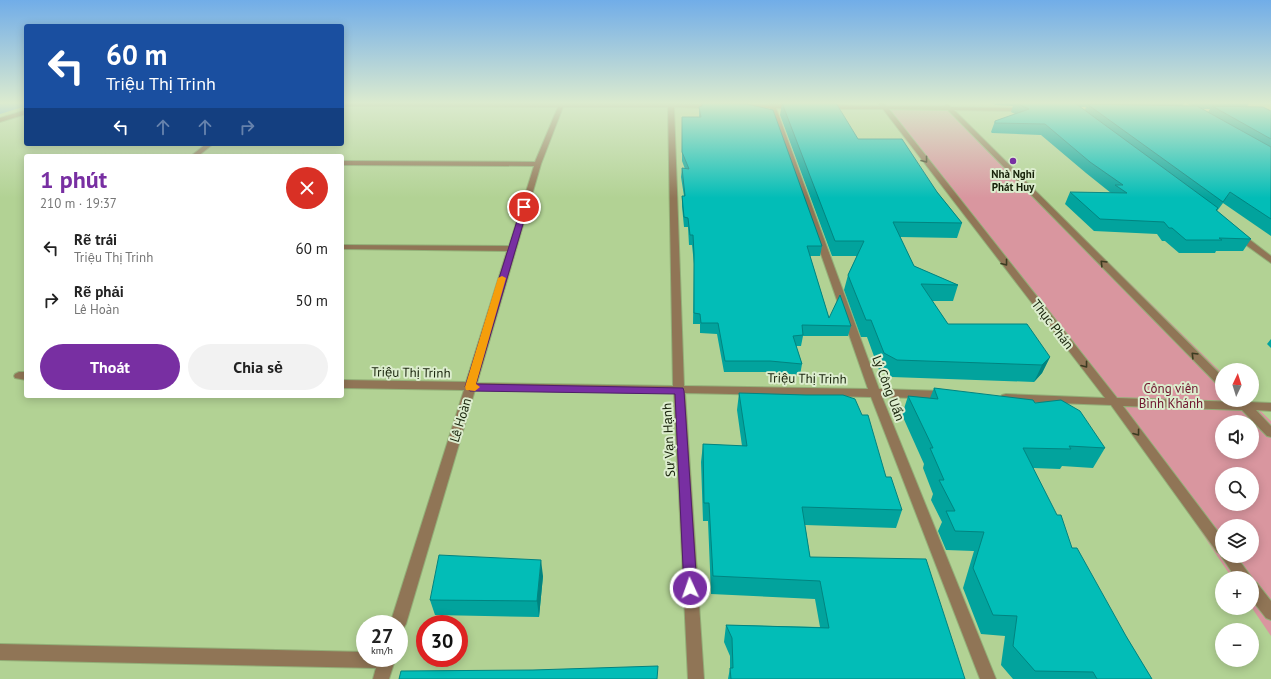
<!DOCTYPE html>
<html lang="vi">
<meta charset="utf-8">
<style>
:root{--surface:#fff;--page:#f2f2f2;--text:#222;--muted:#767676;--accent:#782fa2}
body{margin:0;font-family:"PT Sans",sans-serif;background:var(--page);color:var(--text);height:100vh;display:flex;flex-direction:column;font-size:15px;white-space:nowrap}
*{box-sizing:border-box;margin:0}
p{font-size:13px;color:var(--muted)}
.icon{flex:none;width:22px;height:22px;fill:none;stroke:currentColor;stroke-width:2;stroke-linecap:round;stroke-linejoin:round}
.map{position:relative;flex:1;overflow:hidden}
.details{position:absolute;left:24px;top:154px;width:320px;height:244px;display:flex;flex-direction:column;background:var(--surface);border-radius:4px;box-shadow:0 2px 10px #0003}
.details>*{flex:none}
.top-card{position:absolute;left:24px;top:24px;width:320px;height:122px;border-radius:4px;box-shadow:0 2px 10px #0003;background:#1a4fa0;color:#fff;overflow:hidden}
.needle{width:26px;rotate:4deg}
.fabs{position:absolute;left:1215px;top:363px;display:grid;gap:8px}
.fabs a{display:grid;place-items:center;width:44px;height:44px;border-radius:50%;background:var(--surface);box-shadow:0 2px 10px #0003;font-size:20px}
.speed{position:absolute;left:356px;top:615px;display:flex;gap:8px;font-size:20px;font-weight:700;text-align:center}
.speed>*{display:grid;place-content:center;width:52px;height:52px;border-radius:50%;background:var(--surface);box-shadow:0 2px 10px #0003;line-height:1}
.speed small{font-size:10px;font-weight:400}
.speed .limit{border:6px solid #d22;background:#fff;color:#111}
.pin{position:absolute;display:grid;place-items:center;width:34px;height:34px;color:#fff;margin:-17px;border:2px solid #fff;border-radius:50%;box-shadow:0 1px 4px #0007}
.me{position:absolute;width:44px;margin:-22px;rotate:357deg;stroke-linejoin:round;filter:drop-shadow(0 0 3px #0008)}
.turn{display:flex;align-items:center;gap:14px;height:84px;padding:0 16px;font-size:18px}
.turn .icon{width:52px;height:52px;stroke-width:2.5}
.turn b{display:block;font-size:28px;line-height:34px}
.lanes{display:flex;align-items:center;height:38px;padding:0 16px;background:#0003;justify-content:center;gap:20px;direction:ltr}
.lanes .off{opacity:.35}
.round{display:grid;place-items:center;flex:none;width:42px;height:42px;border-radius:21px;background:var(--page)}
.summary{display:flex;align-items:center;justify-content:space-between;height:68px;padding:0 16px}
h1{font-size:24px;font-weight:700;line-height:30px;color:var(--accent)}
.action{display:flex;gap:8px;margin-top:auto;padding:8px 16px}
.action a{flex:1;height:46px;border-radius:24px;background:var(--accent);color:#fff;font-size:16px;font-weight:700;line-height:46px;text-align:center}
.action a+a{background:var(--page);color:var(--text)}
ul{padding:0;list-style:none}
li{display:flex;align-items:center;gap:12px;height:52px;padding:0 16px}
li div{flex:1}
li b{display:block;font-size:15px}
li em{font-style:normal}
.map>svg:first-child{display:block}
</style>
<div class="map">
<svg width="1271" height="679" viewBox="0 0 1271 679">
<rect width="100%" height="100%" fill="#b2d294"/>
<path fill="#d9969f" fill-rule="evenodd" d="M 881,103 L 946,103 L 1222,373 L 1222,400 L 1249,400 L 1271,421 L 1271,636 L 1252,608 L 1252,578 L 1232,578 L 1114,402 ZM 1222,422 L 1252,422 L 1252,452 L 1222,452 ZM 1222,474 L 1252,474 L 1252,504 L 1222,504 ZM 1222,526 L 1252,526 L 1252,556 L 1222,556 Z"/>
<path fill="#5ea3e8" d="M 4,103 L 26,103 L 26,106 L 0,114 L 0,104 Z"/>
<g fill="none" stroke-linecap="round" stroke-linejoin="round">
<defs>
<path id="minor" d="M 342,103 L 674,103 L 717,105 L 718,106 L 715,108 L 674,107 L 684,386 L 868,389 L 770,108 L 743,108 L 740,106 L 743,104 L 769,105 L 768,103 L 797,106 L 797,108 L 795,109 L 776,108 L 879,389 L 944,391 L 948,392 L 950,395 L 948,398 L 944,399 L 882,397 L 996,679 L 980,679 L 871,397 L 685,393 L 704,679 L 688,679 L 674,393 L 475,390 L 406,624 L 403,629 L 399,631 L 399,624 L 390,624 L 464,390 L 342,388 L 342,380 L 466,382 L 507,251 L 342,249 L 342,245 L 509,246 L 534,166 L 342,165 L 342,161 L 535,162 L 558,107 L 342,106 ZM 563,107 L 668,107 L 673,386 L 477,383 L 541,164 Z
M 878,103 L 884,103 L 886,106 L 944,106 L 947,104 L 951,107 L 1027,108 L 1028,109 L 1025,111 L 954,110 L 1222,376 L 1222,386 L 1218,385 L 948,110 L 889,109 L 1117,398 L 1239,402 L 1243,400 L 1248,402 L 1271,403 L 1271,411 L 1256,410 L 1271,426 L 1271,437 L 1267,436 L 1242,410 L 1123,406 L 1222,537 L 1222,554 L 1217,552 L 1111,405 L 1002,401 L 1000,398 L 1002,395 L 1006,394 L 1105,398 L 883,109 L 825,109 L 822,107 L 825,105 L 880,106 Z
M 26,110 L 26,114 L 0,122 L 0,118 Z
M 206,144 L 213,144 L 198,156 L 191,156 Z
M 1235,233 L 1241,233 L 1271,256 L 1271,263 L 1235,237 Z
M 19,372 L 26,372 L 26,380 L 15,378 L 14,376 L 15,374 Z
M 1222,554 L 1222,556 L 1236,556 L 1252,578 L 1236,578 L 1221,556 Z
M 1252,581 L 1257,583 L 1271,601 L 1271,620 L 1266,618 L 1252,600 Z
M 0,644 L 365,652 L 365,658 L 395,658 L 395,660 L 389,679 L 373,679 L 376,668 L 0,660 Z"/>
</defs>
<use href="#minor" stroke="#93af78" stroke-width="2"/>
<use href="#minor" fill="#907556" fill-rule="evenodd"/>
</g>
<path fill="#02a39d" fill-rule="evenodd" d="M 782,103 L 858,139 L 937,192 L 962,223 L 957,238 L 900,237 L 914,266 L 958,285 L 953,301 L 932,301 L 948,324 L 1050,357 L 1042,373 L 1034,382 L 892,377 L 879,370 L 867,337 L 861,337 L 844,290 L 848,275 L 857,256 L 832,256 L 780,115 Z
M 991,103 L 1184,103 L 1183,106 L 1191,106 L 1186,103 L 1249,103 L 1247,107 L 1271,111 L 1271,236 L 1223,203 L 1217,211 L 1251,239 L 1243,251 L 1216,251 L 1215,253 L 1179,253 L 1165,241 L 1162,241 L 1157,234 L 1094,231 L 1065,204 L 1070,192 L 1111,193 L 1086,173 L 1041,135 L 992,133 L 991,132 L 995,121 L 1015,114 L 1011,112 L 1013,106 L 996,105 ZM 1080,107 L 1086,107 L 1085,110 ZM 1202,109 L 1210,109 L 1208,112 Z
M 699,107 L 822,246 L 820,256 L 810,256 L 829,318 L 851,326 L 848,336 L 803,336 L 801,346 L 796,346 L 802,364 L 800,375 L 769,372 L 724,372 L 717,334 L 700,333 L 700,324 L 693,324 L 694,264 L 692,245 L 689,245 L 688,227 L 684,227 L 682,206 L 682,196 L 684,196 L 681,177 L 682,168 L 685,169 L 682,161 L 682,117 L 699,117 Z
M 1271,339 L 1271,348 L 1267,344 Z
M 934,388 L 1035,403 L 1105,448 L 1093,468 L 1062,466 L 1060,469 L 1033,468 L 1072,548 L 1152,679 L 1013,679 L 1001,665 L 1005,636 L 981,634 L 963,588 L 974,551 L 946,550 L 938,531 L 942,522 L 931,500 L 933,494 L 923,468 L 924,464 L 902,415 L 908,396 L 930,398 Z
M 739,393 L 886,477 L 902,510 L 896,528 L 805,525 L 810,557 L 965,679 L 728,679 L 730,668 L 730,656 L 724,642 L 726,625 L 820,627 L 815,599 L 711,594 L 708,521 L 703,521 L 701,462 L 703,444 L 742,446 L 737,410 Z
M 543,576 L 539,617 L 435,615 L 430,600 Z"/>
<path fill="#018480" d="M 1050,357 L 1042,373 L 1034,382 L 1042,365 Z
M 541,560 L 543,576 L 539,617 L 537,601 Z"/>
<path fill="#02bdb7" stroke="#018480" d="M 702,103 L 747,104 L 773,110 L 822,246 L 807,246 L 829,318 L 840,295 L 851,326 L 802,325 L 803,335 L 793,336 L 802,364 L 770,361 L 725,361 L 718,323 L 701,323 L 700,314 L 694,313 L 694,254 L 693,235 L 690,235 L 688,218 L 684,217 L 682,196 L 685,196 L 682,168 L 689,169 L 682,152 L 682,117 L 701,117 L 699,107 L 702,106 Z
M 782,103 L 836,103 L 858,139 L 902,139 L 937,192 L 962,223 L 893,222 L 914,266 L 958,285 L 921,284 L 948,324 L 1027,324 L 1050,357 L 1042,365 L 897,360 L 884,353 L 871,320 L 866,320 L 848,275 L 864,241 L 835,241 Z
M 1016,103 L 1075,103 L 1218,208 L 1216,210 L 1251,239 L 1219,238 L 1222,240 L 1186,240 L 1172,228 L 1169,228 L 1164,222 L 1100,219 L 1070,192 L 1127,193 L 1115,185 L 1123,185 L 1090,162 L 1045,124 L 995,123 L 995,121 L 1029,109 Z
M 1087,104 L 1197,106 L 1271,147 L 1271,219 L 1230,192 L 1223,202 Z
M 1212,106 L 1263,107 L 1271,111 L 1271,139 Z
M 934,388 L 1033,400 L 1035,403 L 1061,400 L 1080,411 L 1105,448 L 1069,446 L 1071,449 L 1023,448 L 1057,515 L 1061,515 L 1072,548 L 1077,548 L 1126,636 L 1152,679 L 1097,679 L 1093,672 L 1035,671 L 1013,646 L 1017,616 L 993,615 L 973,568 L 984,532 L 955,531 L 946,511 L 955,511 L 939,480 L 944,480 L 930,448 L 933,448 L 908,396 L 938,399 Z
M 739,393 L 806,395 L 843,395 L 855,399 L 862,415 L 868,415 L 886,477 L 891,477 L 902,510 L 802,507 L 810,557 L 926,559 L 965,679 L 731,679 L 730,668 L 733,668 L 732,638 L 726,625 L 829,628 L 820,581 L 713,576 L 709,503 L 704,503 L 703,444 L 747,446 Z
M 439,555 L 541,560 L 537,601 L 430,600 Z
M 658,666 L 657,679 L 399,679 L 401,671 L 533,670 Z"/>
<defs><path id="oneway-chevron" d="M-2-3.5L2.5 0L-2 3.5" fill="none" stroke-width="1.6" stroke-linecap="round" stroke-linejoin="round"/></defs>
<g stroke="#3b3b21">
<use href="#oneway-chevron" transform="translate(925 160) rotate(52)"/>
<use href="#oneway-chevron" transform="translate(1005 263) rotate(52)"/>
<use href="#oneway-chevron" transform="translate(1103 263) rotate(-135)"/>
<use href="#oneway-chevron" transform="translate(1194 355) rotate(-135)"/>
<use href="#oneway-chevron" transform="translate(1085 365) rotate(52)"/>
<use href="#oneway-chevron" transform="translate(1137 433) rotate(53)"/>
</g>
<linearGradient id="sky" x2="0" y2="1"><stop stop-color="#71ade8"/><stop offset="0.52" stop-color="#dcebcf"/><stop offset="1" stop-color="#dcebcf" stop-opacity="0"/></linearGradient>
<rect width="1271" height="198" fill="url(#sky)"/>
<path fill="#782fa2" stroke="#4e1f69" d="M 522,205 L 528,207 L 476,384 L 683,388 L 684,391 L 697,588 L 695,592 L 690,594 L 686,592 L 684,588 L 675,394 L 470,391 L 465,387 Z"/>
<path fill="#f59e0b" d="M 502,276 L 506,278 L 476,384 L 480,387 L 475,391 L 466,390 L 465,387 L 498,278 Z"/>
<circle fill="#782fa2" stroke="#dcedce" stroke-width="1.5" cx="1013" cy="161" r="4"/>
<g text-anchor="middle" stroke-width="4" stroke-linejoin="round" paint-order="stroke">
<g font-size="11" font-weight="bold" fill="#17220a" stroke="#dcedce">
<text x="1013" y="178">Nhà Nghỉ<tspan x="1013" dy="13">Phát Huy</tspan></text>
</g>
<g font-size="13" fill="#17220a" stroke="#dcedce">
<text transform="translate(1053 324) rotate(52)" y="5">Thục Phán</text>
<text transform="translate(411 372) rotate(1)" y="5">Triệu Thị Trinh</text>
<text transform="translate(807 378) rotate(1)" y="5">Triệu Thị Trinh</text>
<text transform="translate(889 388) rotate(69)" y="5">Lý Công Uẩn</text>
<text transform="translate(460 420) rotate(-73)" y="5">Lê Hoàn</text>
<text transform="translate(668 440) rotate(-93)" y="5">Sư Vạn Hạnh</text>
</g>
<g font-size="13" fill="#6e142d" stroke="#dcedce">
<text x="1171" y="393">Công viên<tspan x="1171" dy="15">Bình Khánh</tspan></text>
</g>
</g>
</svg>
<div class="fabs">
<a><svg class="needle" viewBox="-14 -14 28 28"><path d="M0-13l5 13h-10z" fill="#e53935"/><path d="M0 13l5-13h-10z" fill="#767676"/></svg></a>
<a><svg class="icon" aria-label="sound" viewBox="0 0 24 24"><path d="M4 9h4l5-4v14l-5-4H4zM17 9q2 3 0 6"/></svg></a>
<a><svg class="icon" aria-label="search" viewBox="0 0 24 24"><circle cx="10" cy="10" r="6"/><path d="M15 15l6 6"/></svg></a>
<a><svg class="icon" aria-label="layers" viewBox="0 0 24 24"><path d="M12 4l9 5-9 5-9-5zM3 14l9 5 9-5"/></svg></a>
<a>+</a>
<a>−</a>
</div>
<div class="speed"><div>27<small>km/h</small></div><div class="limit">30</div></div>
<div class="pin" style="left:524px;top:207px;background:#d93025"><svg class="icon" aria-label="arrive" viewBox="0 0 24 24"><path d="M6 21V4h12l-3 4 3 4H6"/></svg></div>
<svg class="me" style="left:690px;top:588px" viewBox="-20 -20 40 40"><circle r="17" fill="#782fa2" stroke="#fff" stroke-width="3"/><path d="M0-11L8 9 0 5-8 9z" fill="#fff"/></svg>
<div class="top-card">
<div class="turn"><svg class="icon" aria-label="left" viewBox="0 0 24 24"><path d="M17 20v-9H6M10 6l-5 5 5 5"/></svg><div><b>60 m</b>Triệu Thị Trinh</div></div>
<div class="lanes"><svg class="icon" aria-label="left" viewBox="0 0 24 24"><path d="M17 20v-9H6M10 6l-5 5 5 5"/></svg><svg class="icon off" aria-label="ahead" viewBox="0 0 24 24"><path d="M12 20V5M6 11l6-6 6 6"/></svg><svg class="icon off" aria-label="ahead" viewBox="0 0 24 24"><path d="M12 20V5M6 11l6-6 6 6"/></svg><svg class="icon off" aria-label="right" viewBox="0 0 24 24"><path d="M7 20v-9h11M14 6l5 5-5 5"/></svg></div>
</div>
<section class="details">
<div class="summary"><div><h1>1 phút</h1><p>210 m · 19:37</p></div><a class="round" style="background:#d93025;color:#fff"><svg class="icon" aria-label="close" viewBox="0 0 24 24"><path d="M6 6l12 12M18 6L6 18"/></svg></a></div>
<ul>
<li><svg class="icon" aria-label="left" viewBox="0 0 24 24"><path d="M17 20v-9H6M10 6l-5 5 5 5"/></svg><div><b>Rẽ trái</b><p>Triệu Thị Trinh</p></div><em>60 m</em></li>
<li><svg class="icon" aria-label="right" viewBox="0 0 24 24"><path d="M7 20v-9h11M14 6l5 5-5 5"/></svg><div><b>Rẽ phải</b><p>Lê Hoàn</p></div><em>50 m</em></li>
</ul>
<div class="action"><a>Thoát</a><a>Chia sẻ</a></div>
</section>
</div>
